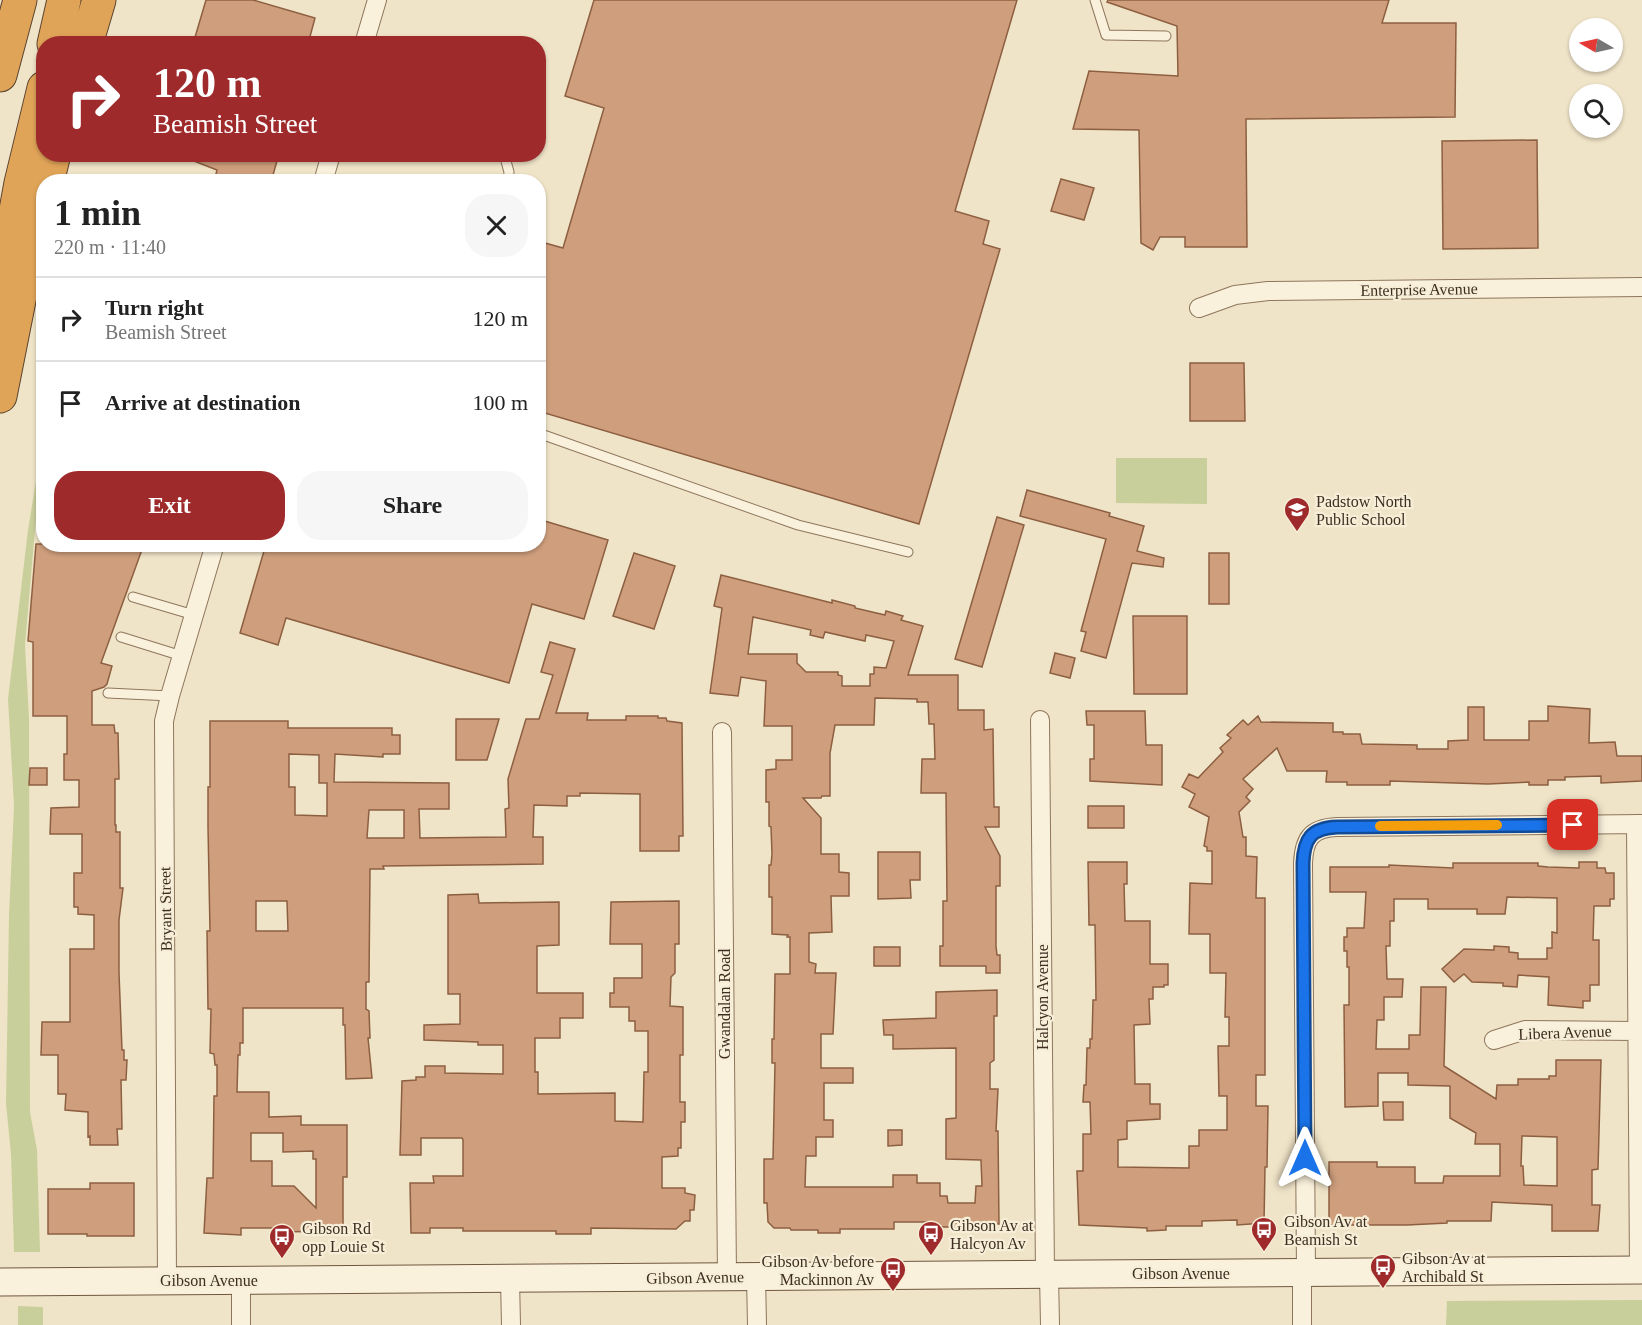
<!DOCTYPE html>
<meta charset="utf-8">
<style>
:root{--surface:#fff;--page:#f6f6f6;--text:#222;--muted:#767676;--line:#e0e0e0;--accent:#9e2a2b}
body{margin:0;font-family:Georgia,serif;background:var(--page);color:var(--text);height:100vh;display:flex;flex-direction:column;font-size:22px;white-space:nowrap}
*{box-sizing:border-box;margin:0}
p{font-size:20px;color:var(--muted)}
.icon{flex:none;width:33px;height:33px;fill:none;stroke:currentColor;stroke-width:2;stroke-linecap:round;stroke-linejoin:round}
.map{position:relative;flex:1;overflow:hidden}
.sheet{position:absolute;left:36px;top:174px;width:510px;height:378px;display:flex;flex-direction:column;background:var(--surface);border-radius:24px;box-shadow:0 2px 4px #0004}
.sheet>*{flex:none}
.banner{position:absolute;left:36px;top:36px;width:510px;height:126px;border-radius:24px;box-shadow:0 2px 4px #0004;background:#9e2a2b;color:#fff;overflow:hidden}
.needle{width:39px;rotate:279deg}
.controls{position:absolute;left:1569px;top:18px;display:grid;gap:12px}
.controls a{display:grid;place-items:center;width:54px;height:54px;border-radius:50%;background:var(--surface);box-shadow:0 2px 4px #0004;font-size:30px}
.pin{position:absolute;display:grid;place-items:center;width:51px;height:51px;color:#fff;margin:-26px;border-radius:12px;box-shadow:0 3px 9px #0006}
.me{position:absolute;width:66px;margin:-33px;rotate:0deg;stroke-linejoin:round;filter:drop-shadow(0 0 4px #0008)}
.turn{display:flex;align-items:center;gap:21px;height:126px;padding:0 18px;font-size:27px}
.turn .icon{width:78px;height:78px;stroke-width:2.5}
.turn b{display:block;font-size:42px;line-height:51px}
.round{display:grid;place-items:center;flex:none;width:63px;height:63px;border-radius:24px;background:var(--page)}
.headline{display:flex;align-items:center;justify-content:space-between;height:102px;padding:0 18px}
h1{font-size:36px;font-weight:700;line-height:45px}
.cta{display:flex;gap:12px;margin-top:auto;padding:12px 18px}
.cta a{flex:1;height:69px;border-radius:24px;background:var(--accent);color:#fff;font-size:24px;font-weight:700;line-height:69px;text-align:center}
.cta a+a{background:var(--page);color:var(--text)}
ul{padding:0;list-style:none}
li{display:flex;align-items:center;gap:18px;height:84px;padding:0 18px;border-top:2px solid var(--line)}
li div{flex:1}
li b{display:block;font-size:22px}
li em{font-style:normal}
.map>svg:first-child{display:block}
</style>
<div class="map">
<svg width="1642" height="1325" viewBox="0 0 1642 1325">
<rect width="100%" height="100%" fill="#f0e4c8"/>
<path fill="#c9cf9b" d="M 43,438 L 25,645 L 29,718 L 30,1112 L 37,1150 L 40,1252 L 14,1252 L 11,1154 L 6,1104 L 9,915 L 14,806 L 8,699 L 28,530 Z
M 1116,458 L 1207,458 L 1207,504 L 1116,503 Z
M 1642,1300 L 1642,1325 L 1446,1325 L 1447,1301 Z
M 18,1306 L 43,1307 L 43,1325 L 18,1325 Z"/>
<path fill="#cf9f7d" stroke="#8d5f41" stroke-width="1.5" fill-rule="evenodd" d="M 206,0 L 253,0 L 315,18 L 308,44 L 193,44 Z
M 594,0 L 1017,0 L 955,211 L 989,221 L 983,244 L 1000,249 L 919,524 L 538,411 L 538,241 L 563,248 L 604,108 L 565,96 Z
M 1108,0 L 1389,0 L 1382,23 L 1456,23 L 1455,117 L 1246,119 L 1247,247 L 1185,247 L 1185,237 L 1160,237 L 1153,250 L 1141,243 L 1139,130 L 1073,129 L 1089,71 L 1178,76 L 1177,26 L 1107,2 Z
M 1537,140 L 1538,248 L 1443,249 L 1442,141 Z
M 181,154 L 279,154 L 271,182 L 214,182 L 217,170 L 181,156 Z
M 1061,179 L 1094,188 L 1084,220 L 1051,211 Z
M 1190,363 L 1244,363 L 1245,421 L 1190,421 Z
M 1027,490 L 1110,513 L 1109,516 L 1144,526 L 1137,551 L 1164,558 L 1163,567 L 1132,563 L 1106,658 L 1081,651 L 1086,632 L 1081,631 L 1106,539 L 1020,516 Z
M 997,517 L 1024,525 L 982,667 L 955,659 Z
M 538,519 L 608,540 L 584,619 L 532,604 L 509,683 L 286,618 L 278,645 L 240,633 L 266,544 L 296,544 L 316,550 L 318,544 L 538,544 Z
M 36,544 L 144,544 L 101,663 L 112,666 L 107,684 L 104,687 L 92,691 L 92,725 L 114,725 L 115,733 L 118,733 L 119,779 L 115,779 L 115,825 L 116,825 L 116,832 L 120,832 L 120,888 L 123,888 L 119,920 L 119,973 L 122,1050 L 124,1050 L 124,1060 L 127,1060 L 126,1080 L 121,1080 L 122,1129 L 117,1129 L 118,1145 L 90,1145 L 90,1136 L 88,1137 L 88,1112 L 65,1110 L 66,1094 L 58,1094 L 58,1055 L 41,1055 L 42,1022 L 70,1022 L 70,949 L 94,949 L 94,915 L 78,914 L 78,907 L 74,907 L 74,873 L 82,873 L 82,834 L 50,834 L 51,808 L 79,807 L 79,780 L 64,780 L 64,754 L 67,754 L 67,716 L 33,716 L 33,642 L 28,641 Z
M 634,553 L 675,566 L 654,629 L 613,616 Z
M 1209,553 L 1229,553 L 1229,604 L 1209,604 Z
M 721,575 L 832,603 L 832,600 L 855,606 L 855,608 L 885,615 L 886,611 L 903,616 L 901,620 L 923,626 L 908,675 L 958,675 L 958,710 L 984,710 L 984,730 L 993,729 L 994,807 L 999,807 L 999,827 L 985,827 L 1000,856 L 1000,886 L 996,886 L 996,946 L 997,955 L 1000,955 L 1000,973 L 986,973 L 986,966 L 940,966 L 940,946 L 943,946 L 943,901 L 947,901 L 946,793 L 921,793 L 922,759 L 935,759 L 934,724 L 929,724 L 928,702 L 917,702 L 917,699 L 875,698 L 874,725 L 835,725 L 830,753 L 830,796 L 822,796 L 821,798 L 803,798 L 821,818 L 821,854 L 839,854 L 839,872 L 849,873 L 849,896 L 831,896 L 832,932 L 809,933 L 809,962 L 816,964 L 815,973 L 836,973 L 833,1034 L 821,1034 L 821,1068 L 853,1068 L 853,1083 L 824,1083 L 824,1120 L 833,1120 L 833,1137 L 816,1137 L 816,1156 L 806,1156 L 805,1187 L 893,1187 L 893,1175 L 917,1175 L 917,1183 L 940,1183 L 940,1196 L 947,1196 L 948,1203 L 975,1203 L 976,1186 L 982,1186 L 981,1160 L 946,1159 L 946,1119 L 956,1118 L 956,1048 L 893,1049 L 893,1035 L 884,1035 L 883,1020 L 936,1018 L 936,992 L 997,990 L 997,1016 L 994,1016 L 994,1060 L 990,1063 L 990,1089 L 998,1089 L 996,1131 L 998,1131 L 999,1224 L 994,1224 L 993,1229 L 976,1230 L 976,1227 L 928,1227 L 928,1222 L 894,1222 L 894,1229 L 840,1229 L 840,1233 L 818,1233 L 818,1230 L 791,1230 L 790,1228 L 774,1228 L 768,1222 L 767,1203 L 764,1203 L 764,1159 L 773,1159 L 775,1063 L 772,1063 L 772,1039 L 774,1039 L 775,974 L 790,974 L 790,937 L 787,937 L 788,935 L 772,934 L 772,897 L 769,897 L 769,865 L 771,865 L 772,854 L 771,827 L 769,826 L 769,802 L 766,802 L 766,770 L 776,769 L 776,760 L 792,760 L 792,726 L 764,726 L 766,681 L 741,677 L 738,696 L 710,693 L 722,608 L 714,606 ZM 753,617 L 811,630 L 810,635 L 823,638 L 825,632 L 865,641 L 866,635 L 894,641 L 886,668 L 874,667 L 874,674 L 870,674 L 870,686 L 842,686 L 842,676 L 838,675 L 838,672 L 806,672 L 797,663 L 797,654 L 748,654 Z
M 1133,616 L 1187,616 L 1187,694 L 1134,694 Z
M 550,642 L 575,649 L 556,713 L 588,713 L 587,720 L 626,720 L 626,716 L 658,716 L 658,718 L 666,718 L 667,721 L 682,723 L 683,836 L 679,836 L 679,851 L 640,851 L 640,794 L 580,793 L 580,796 L 567,796 L 567,806 L 534,805 L 533,837 L 543,837 L 543,864 L 383,866 L 384,869 L 370,869 L 369,982 L 366,982 L 366,1009 L 369,1011 L 370,1038 L 368,1038 L 372,1078 L 346,1079 L 345,1025 L 343,1025 L 343,1008 L 243,1008 L 243,1043 L 240,1043 L 240,1055 L 238,1055 L 237,1092 L 269,1092 L 269,1117 L 301,1116 L 301,1125 L 347,1125 L 347,1177 L 343,1177 L 343,1231 L 275,1232 L 275,1228 L 241,1228 L 241,1235 L 204,1233 L 207,1178 L 213,1178 L 214,1096 L 217,1096 L 217,1065 L 215,1065 L 214,1054 L 210,1053 L 211,1009 L 208,1009 L 207,931 L 210,931 L 208,827 L 208,787 L 210,787 L 210,721 L 288,721 L 288,728 L 392,728 L 392,735 L 400,735 L 400,754 L 383,754 L 383,757 L 335,754 L 334,782 L 449,783 L 449,809 L 419,809 L 420,838 L 506,837 L 505,809 L 509,808 L 508,779 L 526,719 L 539,719 L 553,675 L 541,672 ZM 289,754 L 319,755 L 319,783 L 327,783 L 327,816 L 295,815 L 295,787 L 289,787 ZM 369,810 L 404,810 L 404,838 L 367,838 ZM 256,901 L 287,901 L 288,931 L 256,931 ZM 251,1133 L 283,1133 L 283,1152 L 313,1151 L 313,1159 L 316,1159 L 316,1208 L 294,1186 L 272,1186 L 272,1161 L 251,1161 Z
M 1055,653 L 1075,658 L 1070,678 L 1050,673 Z
M 1548,706 L 1590,709 L 1589,743 L 1615,742 L 1617,756 L 1642,756 L 1642,781 L 1601,783 L 1601,776 L 1565,777 L 1565,780 L 1548,780 L 1548,785 L 1529,785 L 1529,782 L 1488,784 L 1390,781 L 1390,785 L 1347,785 L 1347,782 L 1326,782 L 1327,771 L 1287,771 L 1277,748 L 1243,779 L 1253,789 L 1246,797 L 1250,801 L 1239,812 L 1243,837 L 1246,837 L 1246,856 L 1257,857 L 1256,898 L 1265,898 L 1265,1075 L 1256,1075 L 1256,1106 L 1268,1106 L 1267,1167 L 1265,1167 L 1264,1223 L 1237,1225 L 1237,1220 L 1202,1221 L 1202,1226 L 1166,1226 L 1166,1230 L 1147,1231 L 1147,1228 L 1079,1225 L 1077,1171 L 1083,1171 L 1083,1134 L 1091,1134 L 1090,1102 L 1083,1102 L 1084,1085 L 1086,1085 L 1087,1048 L 1090,1048 L 1090,1039 L 1092,1039 L 1093,1000 L 1096,1000 L 1095,925 L 1089,925 L 1088,862 L 1127,862 L 1127,884 L 1124,884 L 1125,921 L 1150,921 L 1150,964 L 1168,964 L 1168,985 L 1164,985 L 1164,987 L 1153,987 L 1153,999 L 1149,999 L 1150,1024 L 1134,1025 L 1135,1084 L 1150,1084 L 1150,1104 L 1160,1104 L 1160,1119 L 1127,1121 L 1127,1139 L 1118,1140 L 1118,1167 L 1189,1168 L 1189,1146 L 1199,1146 L 1199,1130 L 1227,1130 L 1227,1096 L 1219,1096 L 1218,1046 L 1229,1046 L 1229,1017 L 1225,1017 L 1226,973 L 1210,973 L 1210,934 L 1189,934 L 1190,883 L 1212,884 L 1212,851 L 1207,851 L 1207,847 L 1204,846 L 1209,817 L 1189,807 L 1195,794 L 1182,787 L 1189,774 L 1198,778 L 1223,752 L 1220,748 L 1231,738 L 1227,735 L 1243,720 L 1248,725 L 1258,716 L 1261,722 L 1333,723 L 1333,732 L 1343,732 L 1343,734 L 1360,734 L 1362,744 L 1417,745 L 1417,749 L 1448,749 L 1448,741 L 1468,740 L 1468,707 L 1484,707 L 1484,740 L 1529,740 L 1529,721 L 1548,721 Z
M 1086,711 L 1145,711 L 1146,745 L 1162,745 L 1162,785 L 1090,781 L 1090,759 L 1094,759 L 1094,725 L 1087,725 Z
M 456,719 L 499,719 L 487,760 L 456,760 Z
M 30,768 L 47,768 L 47,785 L 29,785 Z
M 1088,806 L 1124,806 L 1124,828 L 1088,828 Z
M 878,852 L 920,852 L 920,880 L 910,880 L 911,898 L 878,899 Z
M 1579,862 L 1597,862 L 1597,868 L 1605,868 L 1606,873 L 1614,873 L 1614,899 L 1610,899 L 1610,906 L 1594,906 L 1593,940 L 1599,940 L 1599,985 L 1590,985 L 1590,1001 L 1583,1001 L 1583,1008 L 1548,1005 L 1549,977 L 1518,975 L 1517,987 L 1503,986 L 1503,983 L 1472,982 L 1464,974 L 1454,982 L 1442,969 L 1464,949 L 1494,950 L 1494,946 L 1509,947 L 1509,952 L 1518,953 L 1518,959 L 1547,959 L 1547,948 L 1552,948 L 1552,932 L 1557,933 L 1557,898 L 1507,897 L 1505,914 L 1477,914 L 1477,909 L 1428,909 L 1428,899 L 1394,899 L 1394,921 L 1390,921 L 1390,946 L 1386,946 L 1387,979 L 1403,979 L 1402,997 L 1384,997 L 1384,1020 L 1377,1020 L 1376,1049 L 1409,1049 L 1409,1035 L 1420,1035 L 1421,987 L 1446,987 L 1444,1066 L 1496,1099 L 1497,1085 L 1518,1085 L 1518,1079 L 1549,1079 L 1549,1076 L 1556,1076 L 1556,1060 L 1601,1060 L 1598,1169 L 1592,1170 L 1592,1205 L 1600,1205 L 1598,1231 L 1552,1231 L 1552,1205 L 1492,1202 L 1491,1221 L 1447,1221 L 1447,1223 L 1407,1225 L 1329,1225 L 1329,1162 L 1377,1162 L 1377,1167 L 1415,1167 L 1415,1183 L 1443,1183 L 1444,1176 L 1500,1176 L 1500,1144 L 1475,1144 L 1476,1133 L 1450,1118 L 1450,1086 L 1408,1085 L 1408,1073 L 1378,1073 L 1378,1106 L 1345,1107 L 1344,1005 L 1349,1005 L 1349,967 L 1347,967 L 1347,951 L 1344,951 L 1344,937 L 1347,937 L 1347,928 L 1364,928 L 1366,892 L 1330,892 L 1330,867 L 1389,867 L 1389,865 L 1453,868 L 1453,863 L 1538,863 L 1538,866 L 1548,867 L 1579,868 ZM 1522,1136 L 1557,1137 L 1557,1186 L 1524,1185 L 1523,1166 L 1521,1166 Z
M 478,894 L 479,903 L 559,902 L 559,945 L 537,946 L 537,993 L 583,993 L 583,1018 L 560,1018 L 560,1038 L 535,1038 L 535,1072 L 538,1072 L 538,1094 L 615,1093 L 615,1121 L 643,1122 L 644,1072 L 648,1072 L 648,1031 L 635,1031 L 635,1021 L 629,1021 L 629,1007 L 610,1007 L 610,993 L 614,993 L 614,978 L 642,978 L 642,944 L 610,944 L 611,902 L 679,901 L 679,944 L 675,944 L 675,973 L 671,977 L 670,1006 L 683,1007 L 683,1055 L 680,1055 L 680,1102 L 685,1102 L 685,1122 L 681,1122 L 681,1148 L 678,1148 L 678,1156 L 662,1157 L 662,1188 L 685,1188 L 685,1193 L 695,1195 L 694,1210 L 690,1210 L 690,1221 L 685,1221 L 676,1229 L 591,1228 L 591,1234 L 556,1234 L 556,1231 L 463,1231 L 463,1228 L 430,1228 L 430,1233 L 411,1233 L 410,1183 L 434,1183 L 433,1176 L 463,1176 L 463,1140 L 462,1138 L 421,1138 L 421,1155 L 400,1155 L 402,1081 L 416,1080 L 416,1077 L 425,1077 L 425,1066 L 445,1066 L 445,1073 L 503,1074 L 503,1045 L 478,1045 L 478,1042 L 424,1040 L 424,1025 L 460,1024 L 460,994 L 448,994 L 448,895 Z
M 874,947 L 900,947 L 900,966 L 874,966 Z
M 1383,1102 L 1403,1102 L 1403,1120 L 1384,1120 Z
M 888,1130 L 902,1130 L 902,1145 L 888,1146 Z
M 90,1183 L 134,1183 L 134,1236 L 87,1236 L 87,1234 L 48,1234 L 48,1189 L 90,1189 Z"/>
<g fill="none" stroke-linecap="round" stroke-linejoin="round">
<defs>
<path id="service" d="M 1095,0 L 1106,35 L 1166,36
M 504,154 L 509,172 L 508,182
M 538,433 L 798,525 L 908,552
M 133,597 L 194,615
M 121,637 L 182,656
M 108,693 L 170,696"/>
<path id="minor" d="M 364,44 L 377,0
M 323,182 L 331,154
M 1199,308 L 1235,295 L 1268,291 L 1642,287
M 1040,720 L 1045,1274
M 722,732 L 727,1277
M 1636,824 L 1639,1270
M 1494,1040 L 1525,1030 L 1637,1031
M 1302,1273 L 1302,1325
M 1306,1273 L 1303,863 C 1304,839 1311,828 1337,827 L 1642,824
M 1049,1274 L 1050,1325
M 756,1276 L 757,1325
M 510,1279 L 511,1325
M 167,1280 L 164,721 L 170,696 L 215,544
M 241,1280 L 241,1325"/>
<path id="secondary" d="M 0,1282 L 1642,1270"/>
<path id="motorway" d="M 54,44 L 64,0
M 86,44 L 99,0
M 0,75 L 20,0
M 47,182 L 54,154
M 0,297 L 21,183 L 44,88
M 0,396 L 24,275 L 44,195"/>
</defs>
<use href="#service" stroke="#8d765c" stroke-width="11"/>
<use href="#minor" stroke="#8d765c" stroke-width="20"/>
<use href="#secondary" stroke="#6f573f" stroke-width="29"/>
<use href="#motorway" stroke="#5b4430" stroke-width="35"/>
<use href="#service" stroke="#faf1dc" stroke-width="9"/>
<use href="#minor" stroke="#faf1dc" stroke-width="18"/>
<use href="#secondary" stroke="#faf1dc" stroke-width="27"/>
<use href="#motorway" stroke="#e0a458" stroke-width="33"/>
</g>
<g fill="none" stroke-linecap="round" stroke-linejoin="round">
<defs>
<path id="route" d="M 1305,1158 L 1303,863 C 1304,839 1311,828 1337,827 L 1573,825"/>
</defs>
<use href="#route" stroke="#114b97" stroke-width="15"/>
<use href="#route" stroke="#1a73e8" stroke-width="10"/>
<path stroke="#f59e0b" stroke-width="10" d="M 1380,826 L 1497,825"/>
</g>
<defs>
<symbol id="school-pin" viewBox="-11 -11 22 30"><path d="M0 17L-7.5 6A9.5 9.5 0 1 1 7.5 6Z" fill="#9e2a2b" stroke="#f7eed8"/><path d="M0-5L7-2L0 1L-7-2ZM-4 1L0 2.5L4 1V4Q0 6-4 4Z" fill="#fff"/></symbol>
<symbol id="bus-pin" viewBox="-11 -11 22 30"><path d="M0 17L-7.5 6A9.5 9.5 0 1 1 7.5 6Z" fill="#9e2a2b" stroke="#f7eed8"/><path d="M-5-6H5V4H4V6H2V4H-2V6H-4V4H-5ZM-3.5-4V0h7V-4ZM-3.5 1.2v1.5H-2V1.2ZM2 1.2v1.5H3.5V1.2Z" fill="#fff"/></symbol>
</defs>
<g fill-rule="evenodd">
<use href="#school-pin" x="1282" y="495" width="30" height="40"/>
<use href="#bus-pin" x="1249" y="1215" width="30" height="40"/>
<use href="#bus-pin" x="916" y="1219" width="30" height="40"/>
<use href="#bus-pin" x="267" y="1222" width="30" height="40"/>
<use href="#bus-pin" x="1368" y="1252" width="30" height="40"/>
<use href="#bus-pin" x="878" y="1255" width="30" height="40"/>
</g>
<g text-anchor="middle" stroke-width="4.5" stroke-linejoin="round" paint-order="stroke">
<g font-size="16" fill="#3d2e20" stroke="#f7eed8">
<text transform="translate(1419 289) rotate(-1)" y="6">Enterprise Avenue</text>
<text transform="translate(165 909) rotate(-91)" y="6">Bryant Street</text>
<text transform="translate(1042 997) rotate(-90)" y="6">Halcyon Avenue</text>
<text transform="translate(724 1004) rotate(-90)" y="6">Gwandalan Road</text>
<text transform="translate(1565 1032) rotate(-2)" y="6">Libera Avenue</text>
<text x="1181" y="1279">Gibson Avenue</text>
<text transform="translate(695 1277) rotate(-1)" y="6">Gibson Avenue</text>
<text x="209" y="1286">Gibson Avenue</text>
</g>
<g font-size="16" fill="#3d2e20" stroke="#f7eed8" text-anchor="start">
<text x="1316" y="507">Padstow North<tspan x="1316" dy="18">Public School</tspan></text>
<text x="1284" y="1227">Gibson Av at<tspan x="1284" dy="18">Beamish St</tspan></text>
<text x="950" y="1231">Gibson Av at<tspan x="950" dy="18">Halcyon Av</tspan></text>
<text x="302" y="1234">Gibson Rd<tspan x="302" dy="18">opp Louie St</tspan></text>
<text x="1402" y="1264">Gibson Av at<tspan x="1402" dy="18">Archibald St</tspan></text>
<text x="874" y="1267" text-anchor="end">Gibson Av before<tspan x="874" dy="18">Mackinnon Av</tspan></text>
</g>
</g>
</svg>
<div class="controls">
<a><svg class="needle" viewBox="-14 -14 28 28"><path d="M0-13l5 13h-10z" fill="#e53935"/><path d="M0 13l5-13h-10z" fill="#767676"/></svg></a>
<a><svg class="icon" aria-label="search" viewBox="0 0 24 24"><circle cx="10" cy="10" r="6"/><path d="M15 15l6 6"/></svg></a>
</div>
<div class="pin" style="left:1573px;top:825px;background:#d93025"><svg class="icon" aria-label="arrive" viewBox="0 0 24 24"><path d="M6 21V4h12l-3 4 3 4H6"/></svg></div>
<svg class="me" style="left:1305px;top:1158px" viewBox="-20 -20 40 40"><path d="M0-17L14 15 0 8-14 15z" fill="#1a73e8" stroke="#fff" stroke-width="4"/></svg>
<div class="banner">
<div class="turn"><svg class="icon" aria-label="right" viewBox="0 0 24 24"><path d="M7 20v-9h11M14 6l5 5-5 5"/></svg><div><b>120 m</b>Beamish Street</div></div>
</div>
<section class="sheet">
<div class="headline"><div><h1>1 min</h1><p>220 m · 11:40</p></div><a class="round"><svg class="icon" aria-label="close" viewBox="0 0 24 24"><path d="M6 6l12 12M18 6L6 18"/></svg></a></div>
<ul>
<li><svg class="icon" aria-label="right" viewBox="0 0 24 24"><path d="M7 20v-9h11M14 6l5 5-5 5"/></svg><div><b>Turn right</b><p>Beamish Street</p></div><em>120 m</em></li>
<li><svg class="icon" aria-label="arrive" viewBox="0 0 24 24"><path d="M6 21V4h12l-3 4 3 4H6"/></svg><div><b>Arrive at destination</b></div><em>100 m</em></li>
</ul>
<div class="cta"><a>Exit</a><a>Share</a></div>
</section>
</div>
